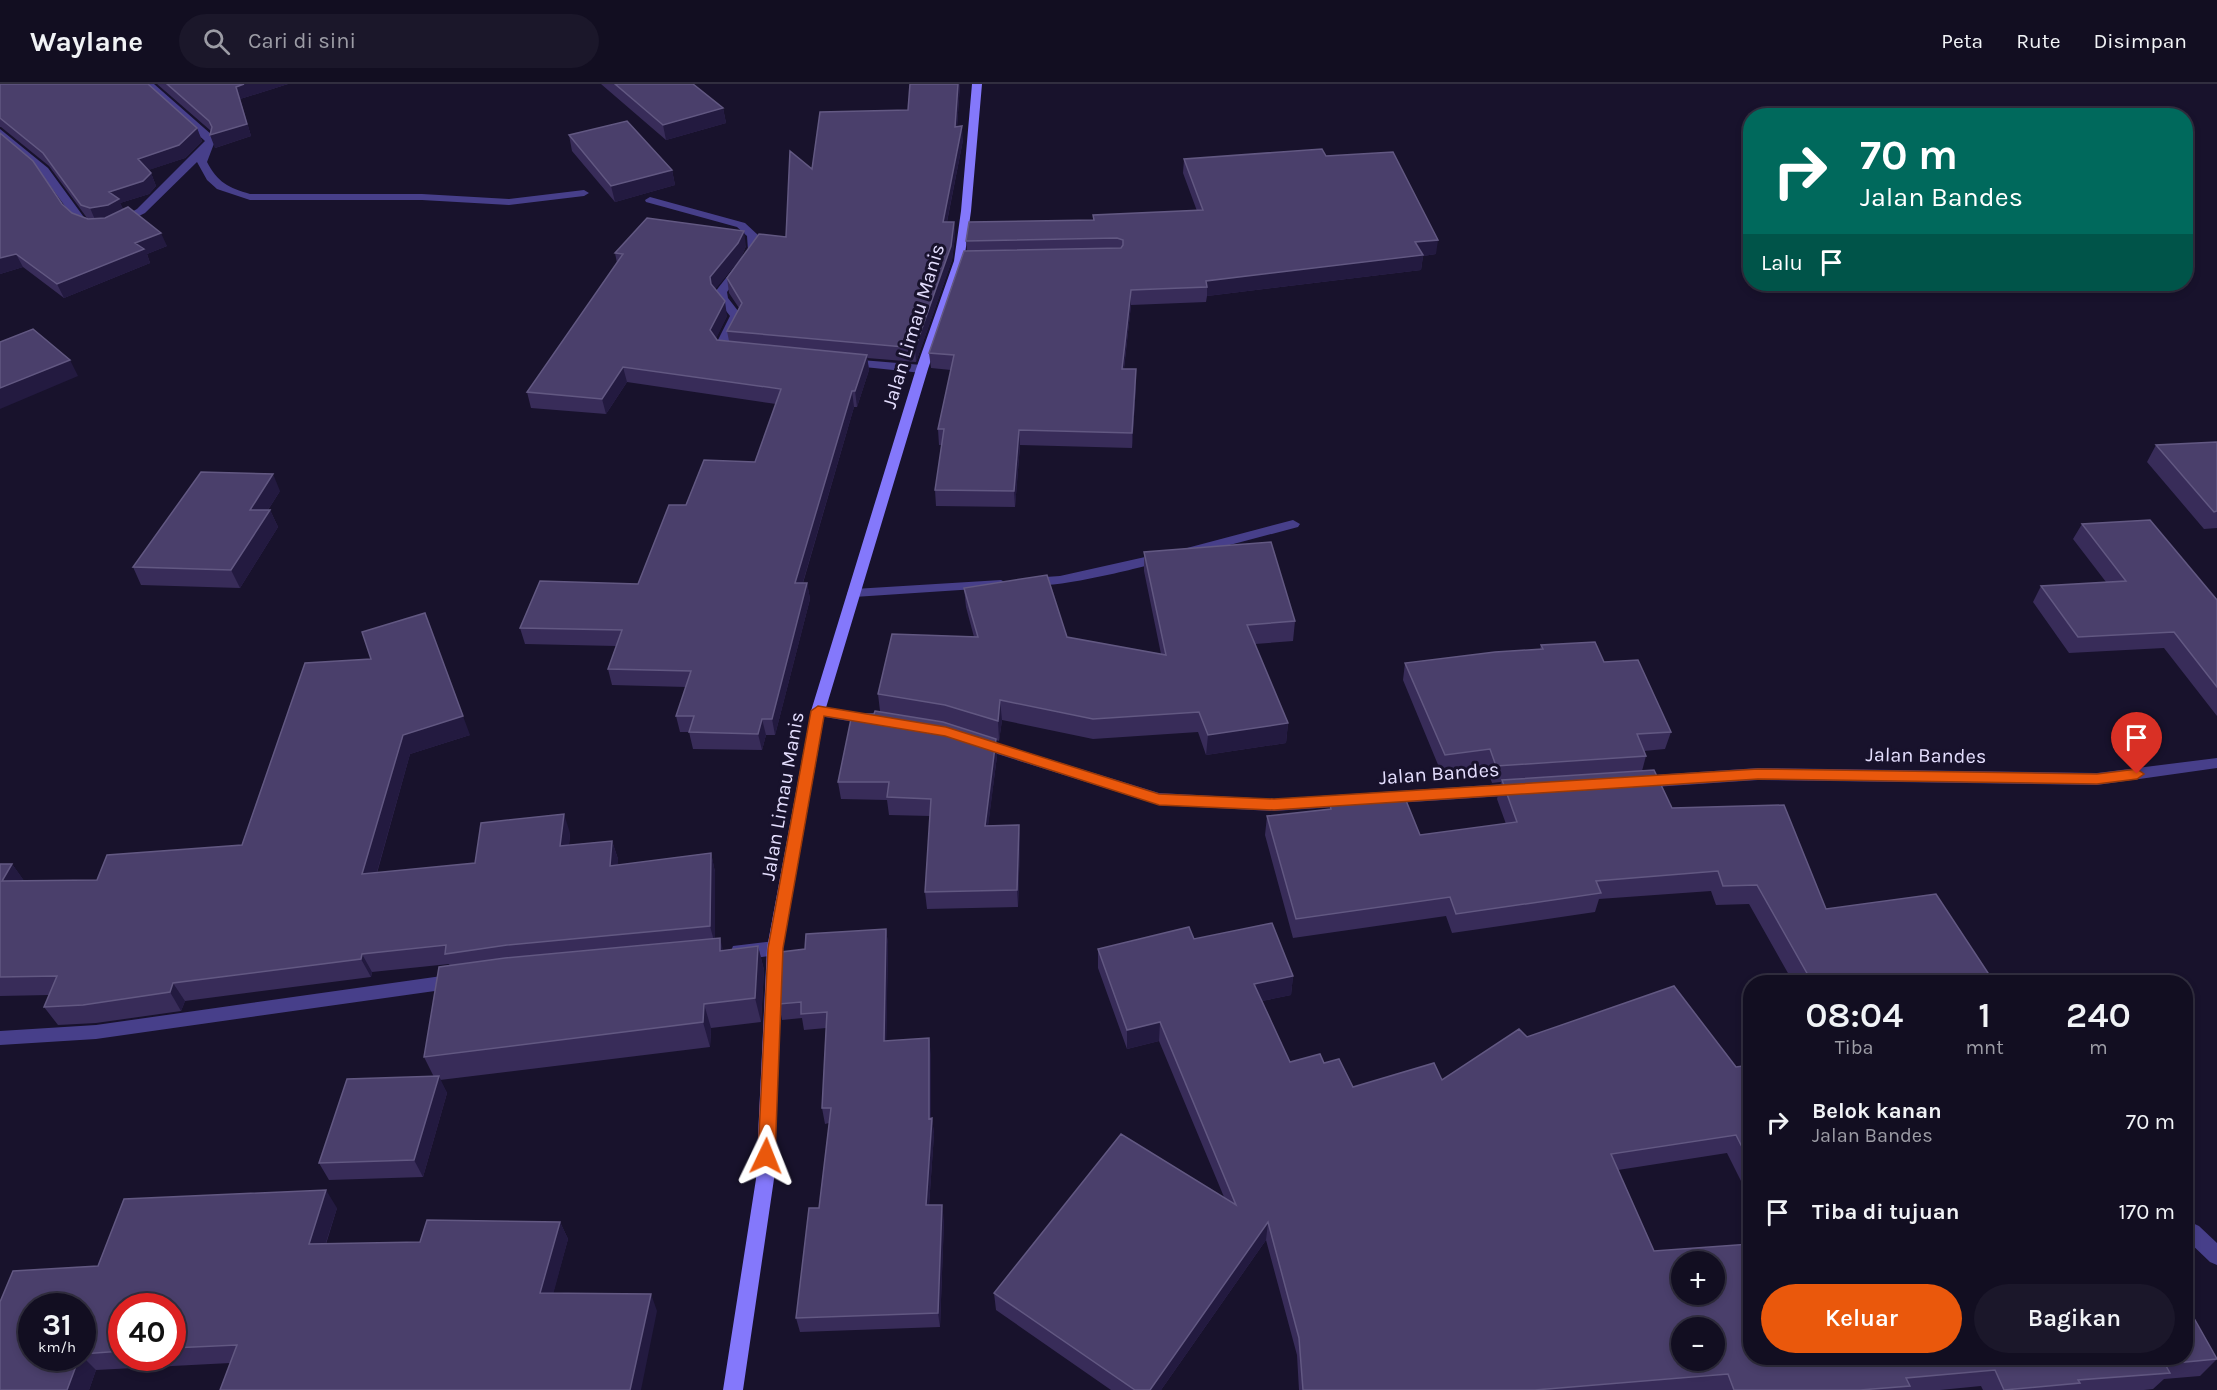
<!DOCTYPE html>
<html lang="id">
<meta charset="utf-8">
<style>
:root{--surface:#120e21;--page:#1b172a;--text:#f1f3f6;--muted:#9c9ca5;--line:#312e3f;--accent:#ea580c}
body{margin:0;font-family:Karla,sans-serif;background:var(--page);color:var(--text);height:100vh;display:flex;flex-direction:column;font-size:22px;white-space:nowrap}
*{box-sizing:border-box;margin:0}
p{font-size:20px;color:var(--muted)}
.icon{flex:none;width:33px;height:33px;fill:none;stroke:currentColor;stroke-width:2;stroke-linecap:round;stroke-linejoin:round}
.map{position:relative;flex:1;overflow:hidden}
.sheet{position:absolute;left:1743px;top:891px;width:450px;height:390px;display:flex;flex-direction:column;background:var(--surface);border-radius:24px;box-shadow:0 3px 9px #0003,0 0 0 2px var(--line)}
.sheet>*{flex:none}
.guide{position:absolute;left:1743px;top:24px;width:450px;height:183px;border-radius:24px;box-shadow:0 3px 9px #0003,0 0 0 2px var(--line);background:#00695c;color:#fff;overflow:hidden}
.controls{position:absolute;left:1671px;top:1167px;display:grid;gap:12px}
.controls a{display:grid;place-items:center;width:54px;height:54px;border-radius:50%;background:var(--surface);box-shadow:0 3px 9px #0003,0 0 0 2px var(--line);font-size:30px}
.speed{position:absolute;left:18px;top:1209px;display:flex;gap:12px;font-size:30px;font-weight:700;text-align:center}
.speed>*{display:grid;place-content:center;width:78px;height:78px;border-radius:50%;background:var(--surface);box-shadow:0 3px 9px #0003,0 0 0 2px var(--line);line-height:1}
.speed small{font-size:15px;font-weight:400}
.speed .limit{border:9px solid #d22;background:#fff;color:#111}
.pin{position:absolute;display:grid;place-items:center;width:51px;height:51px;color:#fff;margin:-62px -26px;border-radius:50% 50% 50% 0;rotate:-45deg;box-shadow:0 0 6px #0007}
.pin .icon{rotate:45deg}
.me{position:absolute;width:66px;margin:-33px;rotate:2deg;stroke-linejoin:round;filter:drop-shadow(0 0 4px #0008)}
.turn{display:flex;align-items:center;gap:21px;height:126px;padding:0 18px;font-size:27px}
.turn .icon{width:78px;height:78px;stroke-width:2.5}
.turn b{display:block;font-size:42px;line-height:51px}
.then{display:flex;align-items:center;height:57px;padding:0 18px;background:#0003;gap:12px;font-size:22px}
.eta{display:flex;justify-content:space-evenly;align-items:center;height:102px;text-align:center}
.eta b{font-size:36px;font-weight:600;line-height:42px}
.primary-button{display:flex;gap:12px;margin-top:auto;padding:12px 18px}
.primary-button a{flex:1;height:69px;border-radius:36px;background:var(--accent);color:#fff;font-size:24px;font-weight:600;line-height:69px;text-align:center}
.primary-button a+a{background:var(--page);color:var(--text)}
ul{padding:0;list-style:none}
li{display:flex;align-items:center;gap:18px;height:90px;padding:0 18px}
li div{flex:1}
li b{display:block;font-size:22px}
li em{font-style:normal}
header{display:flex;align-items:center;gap:36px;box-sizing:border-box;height:84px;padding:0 30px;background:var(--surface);border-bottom:2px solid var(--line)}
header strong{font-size:28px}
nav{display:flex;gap:33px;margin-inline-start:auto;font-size:21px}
.search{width:420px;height:54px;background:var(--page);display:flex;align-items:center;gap:15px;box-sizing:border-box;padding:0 21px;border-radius:33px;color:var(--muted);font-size:22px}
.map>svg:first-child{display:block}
</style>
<header>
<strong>Waylane</strong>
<div class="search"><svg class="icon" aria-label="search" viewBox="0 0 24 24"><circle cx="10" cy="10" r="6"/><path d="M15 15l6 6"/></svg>Cari di sini</div>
<nav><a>Peta</a><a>Rute</a><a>Disimpan</a></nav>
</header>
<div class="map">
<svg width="2217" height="1306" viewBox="0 0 2217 1306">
<rect width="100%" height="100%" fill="#18122c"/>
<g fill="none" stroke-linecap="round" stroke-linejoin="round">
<path fill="#473f8a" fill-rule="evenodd" d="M 143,0 L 154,0 L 212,51 L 215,57 L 207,78 C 217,98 229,104 250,110 L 422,110 L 509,115 L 584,106 L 589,109 L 584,112 L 509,121 L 422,116 L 250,116 L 217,105 L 207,96 L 197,78 L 145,129 L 119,142 L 115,141 L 115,137 L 137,125 L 205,57 Z
M 0,45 L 48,84 L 86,136 L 97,140 L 97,144 L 78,140 L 40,88 L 0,53 Z
M 650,113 L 745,139 L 758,151 L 758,166 L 727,208 L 728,214 L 742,232 L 727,261 L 736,270 L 734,272 L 726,272 L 715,262 L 730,232 L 716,214 L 715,208 L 748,166 L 747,152 L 737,143 L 646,118 L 645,116 Z
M 849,275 L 922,281 L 928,285 L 922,289 L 845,281 L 843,279 Z
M 1293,436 L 1300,440 L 1298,443 L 1192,471 L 1185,467 L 1187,464 Z
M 1163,469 L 1168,470 L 1170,473 L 1168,476 C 1147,482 1036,511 1024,498 L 1031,494 L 1060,492 Z
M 1001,496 L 1008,500 L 1006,503 L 854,513 L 847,509 L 854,505 Z
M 818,622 L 872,631 L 879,636 L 872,641 L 813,631 L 811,627 L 813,623 Z
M 977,653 L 1159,709 L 1274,715 L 1520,699 L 1525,701 L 1528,705 L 1525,709 L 1520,711 L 1274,727 L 1159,721 L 972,662 L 969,658 L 972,654 Z
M 2217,674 L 2217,684 L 2097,701 L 1758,696 L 1639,704 L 1634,702 L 1631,698 L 1634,694 L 1639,692 L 1758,684 L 2097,689 Z
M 775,857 L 781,859 L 783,864 L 781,869 C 768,873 746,876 733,872 L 731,867 L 733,862 Z
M 456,890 L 462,892 L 465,897 L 462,902 L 456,904 L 96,955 L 0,961 L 0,947 L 96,941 Z
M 2186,1136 L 2199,1142 L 2217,1159 L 2217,1181 L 2210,1178 L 2186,1155 Z"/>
<path fill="#8478fb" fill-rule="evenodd" d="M 972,0 L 982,0 L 971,127 L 964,177 L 928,285 L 825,627 L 783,864 L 774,1095 L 743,1306 L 723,1306 L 756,1095 L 767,864 L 811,627 L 916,285 L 954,177 L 961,127 Z"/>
</g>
<path fill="#382c59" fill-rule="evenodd" d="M 0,0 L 197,44 L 202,57 L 185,74 L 148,86 L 151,89 L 156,102 L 149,110 L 120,119 L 123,125 L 167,162 L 147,170 L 150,179 L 64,214 L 23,183 L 0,190 L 0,49 L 62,120 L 72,129 L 89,135 L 87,134 L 49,82 L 1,43 L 0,43 Z
M 157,0 L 288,0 L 240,15 L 251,52 L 215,64 L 211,47 Z
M 601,0 L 693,0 L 723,24 L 726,39 L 666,56 Z
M 910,0 L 960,0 L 957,43 L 963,56 L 947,138 L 954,138 L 955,152 L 952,176 L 916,278 L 867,274 L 869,286 L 857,323 L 854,323 L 803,499 L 807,499 L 810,515 L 775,651 L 766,651 L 762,666 L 693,665 L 689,648 L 680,648 L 676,632 L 686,603 L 612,601 L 608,585 L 616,562 L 525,560 L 520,544 L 638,500 L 686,421 L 755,378 L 776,320 L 627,298 L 606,330 L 531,324 L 527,308 L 617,179 L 615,169 L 746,162 L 741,174 L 715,205 L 727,232 L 716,254 L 717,256 L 729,257 L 727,247 L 739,224 L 729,209 L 727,194 L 786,153 L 812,85 L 908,26 Z
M 569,51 L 672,86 L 675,101 L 615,118 L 572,67 Z
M 1326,72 L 1436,170 L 1423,172 L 1421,186 L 1207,212 L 1206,218 L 1131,221 L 1124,285 L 1136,301 L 1132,364 L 1020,361 L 1015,423 L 936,422 L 935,406 L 942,361 L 939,361 L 938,345 L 951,286 L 931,284 L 929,269 L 967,167 L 966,157 L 1093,136 L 1093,131 L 1197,127 L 1183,89 L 1184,75 Z
M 2217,358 L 2217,444 L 2204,445 L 2147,378 L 2156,361 Z
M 280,407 L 268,426 L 270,426 L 278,443 L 240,504 L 141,501 L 133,483 Z
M 2082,440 L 2217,516 L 2217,632 L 2164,564 L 2069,569 L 2033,518 L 2041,502 L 2106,498 L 2073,455 Z
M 1144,468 L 1295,537 L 1293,557 L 1255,560 L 1288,639 L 1286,659 L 1206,671 L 1198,648 L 1093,655 L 1002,636 L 999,657 L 996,656 L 997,672 L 988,741 L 1019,741 L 1020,758 L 1018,823 L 927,825 L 925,808 L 930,732 L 889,731 L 887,716 L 841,715 L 838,698 L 874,630 L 880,627 L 878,610 L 974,553 L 966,523 L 964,504 L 1067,553 L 1161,570 L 1144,487 Z
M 1541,561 L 1604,578 L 1671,648 L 1665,665 L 1644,667 L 1646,672 L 1642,687 L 1672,724 L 1826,825 L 1994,898 L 1793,898 L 1749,820 L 1716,821 L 1711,807 L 1599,815 L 1595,828 L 1452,849 L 1446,832 L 1293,854 L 1265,751 L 1267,732 L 1330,725 L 1330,721 L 1420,751 L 1506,740 L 1497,715 L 1501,698 L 1492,699 L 1486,682 L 1441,688 L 1403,596 L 1405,579 L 1540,565 Z
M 305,579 L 470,651 L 410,670 L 377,789 L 475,779 L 570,749 L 569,761 L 612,757 L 618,775 L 617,781 L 711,769 L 715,788 L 715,854 L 723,867 L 758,862 L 764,886 L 761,938 L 711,944 L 710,963 L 440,996 L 447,1009 L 423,1093 L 329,1096 L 319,1079 L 434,993 L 424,973 L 450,882 L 449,880 L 372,888 L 371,893 L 185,917 L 181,927 L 96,939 L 58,941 L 44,923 L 49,911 L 0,912 L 0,780 L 12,780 L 24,797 L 97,796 L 242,761 Z
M 886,845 L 888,860 L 886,957 L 931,970 L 931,1035 L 932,1034 L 934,1050 L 929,1121 L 944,1136 L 940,1243 L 800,1248 L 796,1234 L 819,1124 L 829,1039 L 825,1040 L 822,1024 L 826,944 L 804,946 L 802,934 L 782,936 L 779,920 L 805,865 Z
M 1194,855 L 1293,892 L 1291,911 L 1262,917 L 1290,978 L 1324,979 L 1353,1003 L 1442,996 L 1527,953 L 1736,983 L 1750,981 L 1750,1115 L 1727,1069 L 1618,1086 L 1654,1167 L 2217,1275 L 2200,1292 L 2164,1295 L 2153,1305 L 2144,1306 L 1983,1306 L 1981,1302 L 1940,1306 L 1299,1306 L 1297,1271 L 1266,1156 L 1161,1306 L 1111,1306 L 996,1226 L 994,1209 L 1224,1113 L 1159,957 L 1127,965 L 1098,884 L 1098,865 Z
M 337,1124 L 326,1160 L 420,1158 L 560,1138 L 568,1155 L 553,1209 L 657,1227 L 230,1279 L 96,1286 L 89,1306 L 0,1306 L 98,1182 ZM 82,1222 L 82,1274 L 32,1274 ZM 122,1222 L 172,1222 L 172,1274 L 122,1274 Z"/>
<path fill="#231a40" d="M 244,0 L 288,0 L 240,15 L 251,52 L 215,64 L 210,51 L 236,3 Z
M 958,0 L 960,0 L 956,57 L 955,43 Z
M 723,24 L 726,39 L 666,56 L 663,41 Z
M 962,42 L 963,56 L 944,152 L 943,138 Z
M 197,44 L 202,57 L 185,74 L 143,88 L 138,75 Z
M 672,86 L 675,101 L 615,118 L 611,102 Z
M 151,89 L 156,102 L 149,110 L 120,119 L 125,129 L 96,138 L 90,124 L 109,108 Z
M 954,138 L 955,152 L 952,176 L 916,278 L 915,264 Z
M 744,147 L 746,162 L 741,174 L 713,208 L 710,193 Z
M 161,149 L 167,162 L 147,170 L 150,179 L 64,214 L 57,200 L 135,159 Z
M 1438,156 L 1436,170 L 1423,172 L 1421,186 L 1207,212 L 1207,203 L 1206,197 L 1415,158 Z
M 16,170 L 23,183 L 0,190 L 0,174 Z
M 1131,206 L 1131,221 L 1122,300 L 1122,285 Z
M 725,217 L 727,232 L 713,261 L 710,246 Z
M 867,271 L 869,286 L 857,323 L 855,307 Z
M 70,276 L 78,292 L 0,325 L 0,304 Z
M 623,283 L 627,298 L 606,330 L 602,315 Z
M 1136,285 L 1136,301 L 1132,364 L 1132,349 Z
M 852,307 L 854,323 L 798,515 L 795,499 Z
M 1019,346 L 1020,361 L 1015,423 L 1014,407 Z
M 273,390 L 280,407 L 257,443 L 250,426 Z
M 270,426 L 278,443 L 240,504 L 231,486 Z
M 807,499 L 810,515 L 775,651 L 772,635 Z
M 425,529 L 470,651 L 410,670 L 371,809 L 362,790 L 403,651 Z
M 1000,616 L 1002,636 L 999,657 L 998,637 Z
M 762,635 L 766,651 L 762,666 L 758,650 Z
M 1288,639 L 1286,659 L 1206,671 L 1208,651 Z
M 996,655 L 997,672 L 986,759 L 985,742 Z
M 564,730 L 570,749 L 567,781 L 560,762 Z
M 1019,741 L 1020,758 L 1018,823 L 1017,806 Z
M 612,757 L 618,775 L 616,800 L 610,782 Z
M 711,769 L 715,788 L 715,861 L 710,842 Z
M 12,780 L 25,798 L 2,797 Z
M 886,845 L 888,860 L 886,973 L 884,957 Z
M 720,854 L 726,878 L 720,867 Z
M 758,862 L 764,886 L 761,938 L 755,914 Z
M 362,870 L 372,888 L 371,893 L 361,875 Z
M 1293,892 L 1291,911 L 1252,919 L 1254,900 Z
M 173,899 L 185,917 L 181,927 L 170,908 Z
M 704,920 L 711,944 L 710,963 L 703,938 Z
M 1160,938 L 1159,957 L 1127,965 L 1127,946 Z
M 929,954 L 931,970 L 931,1050 L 929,1035 Z
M 439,992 L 447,1009 L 423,1093 L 414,1076 Z
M 932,1034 L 934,1050 L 928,1136 L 926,1121 Z
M 326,1106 L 337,1124 L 320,1177 L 309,1160 Z
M 942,1121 L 944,1136 L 940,1243 L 938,1229 Z
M 560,1138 L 568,1155 L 549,1226 L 540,1209 Z
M 1268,1138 L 1266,1156 L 1161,1306 L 1150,1306 Z
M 651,1210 L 657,1227 L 641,1306 L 630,1306 Z
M 82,1272 L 96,1286 L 89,1306 L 67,1306 L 79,1274 L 82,1274 Z"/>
<path fill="#4a3f6b" stroke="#625882" stroke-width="1.5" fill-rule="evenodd" d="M 0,0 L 148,0 L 197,44 L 179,61 L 138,75 L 151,89 L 143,97 L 109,108 L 119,115 L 108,121 L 90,124 L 81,121 L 43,69 L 0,34 Z
M 167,0 L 244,0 L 236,3 L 247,40 L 210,51 L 212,43 L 209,37 Z
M 615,0 L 693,0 L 723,24 L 663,41 Z
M 910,0 L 958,0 L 955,43 L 962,42 L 943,138 L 954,138 L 951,162 L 915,264 L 727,247 L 742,219 L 727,194 L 759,150 L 786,153 L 790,67 L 812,85 L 820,28 L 908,26 Z
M 627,37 L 672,86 L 611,102 L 569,51 Z
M 0,49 L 33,77 L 62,120 L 72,129 L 88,135 L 105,134 L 128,123 L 161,149 L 135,159 L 144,165 L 57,200 L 16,170 L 0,174 Z
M 1322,65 L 1326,72 L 1393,68 L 1438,156 L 1415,158 L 1423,171 L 1206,197 L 1207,203 L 1131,206 L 1122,285 L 1136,285 L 1132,349 L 1019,346 L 1014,407 L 935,406 L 944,345 L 938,345 L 954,271 L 929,269 L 964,167 L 1121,164 L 1123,161 L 1123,156 L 1117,154 L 966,157 L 969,138 L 1094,136 L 1093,131 L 1203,126 L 1184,75 Z
M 647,134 L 744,147 L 738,159 L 710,193 L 711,200 L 725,217 L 710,246 L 717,256 L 867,271 L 855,307 L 852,307 L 795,499 L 807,499 L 772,635 L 762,635 L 758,650 L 689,648 L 694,632 L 676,632 L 691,587 L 608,585 L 622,546 L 520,544 L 540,497 L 638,500 L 669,421 L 686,421 L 704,376 L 755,378 L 781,305 L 623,283 L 602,315 L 527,308 L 623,170 L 615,169 Z
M 33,245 L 70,276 L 0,304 L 0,258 Z
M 2217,358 L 2217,427 L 2214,428 L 2156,361 Z
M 201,388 L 273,390 L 250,426 L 270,426 L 231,486 L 133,483 Z
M 2150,436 L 2217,516 L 2217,603 L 2174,548 L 2078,553 L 2041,502 L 2126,497 L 2082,440 Z
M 1271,458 L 1295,537 L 1247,541 L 1288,639 L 1208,651 L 1199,628 L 1093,635 L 1000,616 L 998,637 L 945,621 L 878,610 L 892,550 L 978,553 L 964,504 L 1047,491 L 1067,553 L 1166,571 L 1144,468 Z
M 425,529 L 463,632 L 403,651 L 362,790 L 475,779 L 481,739 L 564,730 L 560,762 L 612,757 L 610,782 L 711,769 L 710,842 L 507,861 L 445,870 L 446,861 L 362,870 L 361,875 L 173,899 L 170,908 L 83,921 L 44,923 L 57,892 L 0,893 L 0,780 L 12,780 L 2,797 L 97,796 L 107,771 L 242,761 L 305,579 L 371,575 L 362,548 Z
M 1595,558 L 1604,578 L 1638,576 L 1671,648 L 1637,650 L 1646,672 L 1496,682 L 1490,665 L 1445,671 L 1405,579 L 1495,568 L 1543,565 L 1541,561 Z
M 875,627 L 943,638 L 996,655 L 985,742 L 1019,741 L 1017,806 L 925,808 L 931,715 L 887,713 L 889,698 L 838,698 L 852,630 L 874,630 Z
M 1654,686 L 1672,724 L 1784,721 L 1826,825 L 1936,810 L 1994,898 L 1812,898 L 1757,801 L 1723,802 L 1718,787 L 1596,797 L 1601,809 L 1456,830 L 1450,813 L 1296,835 L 1267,732 L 1331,725 L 1330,721 L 1405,714 L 1420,751 L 1517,738 L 1502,696 Z
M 1272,839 L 1293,892 L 1254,900 L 1290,978 L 1320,970 L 1324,979 L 1339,975 L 1353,1003 L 1434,979 L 1442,996 L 1519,945 L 1527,953 L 1674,902 L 1736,983 L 1750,981 L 1750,1079 L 1736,1051 L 1611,1070 L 1654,1167 L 1750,1160 L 1750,1274 L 2186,1274 L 2186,1220 L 2217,1275 L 2165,1280 L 2170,1289 L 2078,1296 L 2080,1299 L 2004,1306 L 1995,1286 L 1906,1294 L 1910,1302 L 1860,1306 L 1734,1306 L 1728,1290 L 1535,1306 L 1303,1306 L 1299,1254 L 1268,1138 L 1150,1306 L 1135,1306 L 994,1209 L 1121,1050 L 1236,1121 L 1160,938 L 1127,946 L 1098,865 L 1189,843 L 1194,855 ZM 1682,1178 L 1714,1178 L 1714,1210 L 1682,1210 ZM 1682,1244 L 1714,1244 L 1714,1276 L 1682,1276 Z
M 886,845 L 884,957 L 929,954 L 929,1035 L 932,1034 L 926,1121 L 942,1121 L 938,1229 L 796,1234 L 809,1124 L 819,1124 L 831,1024 L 822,1024 L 827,928 L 801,930 L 801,918 L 779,920 L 781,868 L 805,865 L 806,850 Z
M 720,854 L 720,867 L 758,862 L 755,914 L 704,920 L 703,938 L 424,973 L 439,883 L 505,874 Z
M 439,992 L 414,1076 L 319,1079 L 347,995 Z
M 326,1106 L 309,1160 L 420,1158 L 427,1136 L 560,1138 L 540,1209 L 651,1210 L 630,1306 L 220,1306 L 237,1261 L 172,1264 L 172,1222 L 122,1222 L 122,1267 L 82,1270 L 82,1222 L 32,1222 L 32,1274 L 79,1274 L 67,1306 L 0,1306 L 0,1218 L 13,1187 L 98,1182 L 124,1115 Z"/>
<path fill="#ea580c" stroke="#983908" stroke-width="1.5" d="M 818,622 L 946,643 L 1159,710 L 1274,715 L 1758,685 L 2097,690 L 2137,685 L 2144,690 L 2137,695 L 2097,700 L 1758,695 L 1274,726 L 1159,721 L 945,652 L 824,632 L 783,864 L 775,1072 L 773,1077 L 766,1079 L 760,1077 L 758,1072 L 768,864 L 811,627 Z"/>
<g text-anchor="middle" stroke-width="6" stroke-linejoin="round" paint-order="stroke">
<g font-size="20" fill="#e4defe" stroke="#18122c">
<text transform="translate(913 242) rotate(-73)" y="7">Jalan Limau Manis</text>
<text transform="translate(1926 671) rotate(1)" y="7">Jalan Bandes</text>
<text transform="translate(1439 689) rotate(-4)" y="7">Jalan Bandes</text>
<text transform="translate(782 712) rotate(-80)" y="7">Jalan Limau Manis</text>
</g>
</g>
</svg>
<div class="controls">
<a>+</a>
<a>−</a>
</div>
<div class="speed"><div>31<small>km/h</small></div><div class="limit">40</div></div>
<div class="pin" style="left:2137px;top:690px;background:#d93025"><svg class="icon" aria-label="arrive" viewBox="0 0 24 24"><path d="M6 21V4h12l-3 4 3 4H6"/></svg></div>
<svg class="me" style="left:766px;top:1072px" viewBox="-20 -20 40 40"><path d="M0-17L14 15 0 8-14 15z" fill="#ea580c" stroke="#fff" stroke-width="4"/></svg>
<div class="guide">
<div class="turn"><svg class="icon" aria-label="right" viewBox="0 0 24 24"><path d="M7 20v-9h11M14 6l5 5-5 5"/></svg><div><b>70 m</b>Jalan Bandes</div></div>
<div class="then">Lalu<svg class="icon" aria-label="arrive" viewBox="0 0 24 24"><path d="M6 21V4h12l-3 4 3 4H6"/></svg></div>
</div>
<section class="sheet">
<div class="eta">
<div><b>08:04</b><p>Tiba</p></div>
<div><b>1</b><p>mnt</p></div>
<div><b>240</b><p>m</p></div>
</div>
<ul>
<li><svg class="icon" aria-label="right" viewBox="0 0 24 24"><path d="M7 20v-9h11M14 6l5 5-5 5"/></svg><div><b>Belok kanan</b><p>Jalan Bandes</p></div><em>70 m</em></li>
<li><svg class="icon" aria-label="arrive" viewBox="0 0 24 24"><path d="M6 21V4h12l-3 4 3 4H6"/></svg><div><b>Tiba di tujuan</b></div><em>170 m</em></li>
</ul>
<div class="primary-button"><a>Keluar</a><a>Bagikan</a></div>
</section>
</div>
